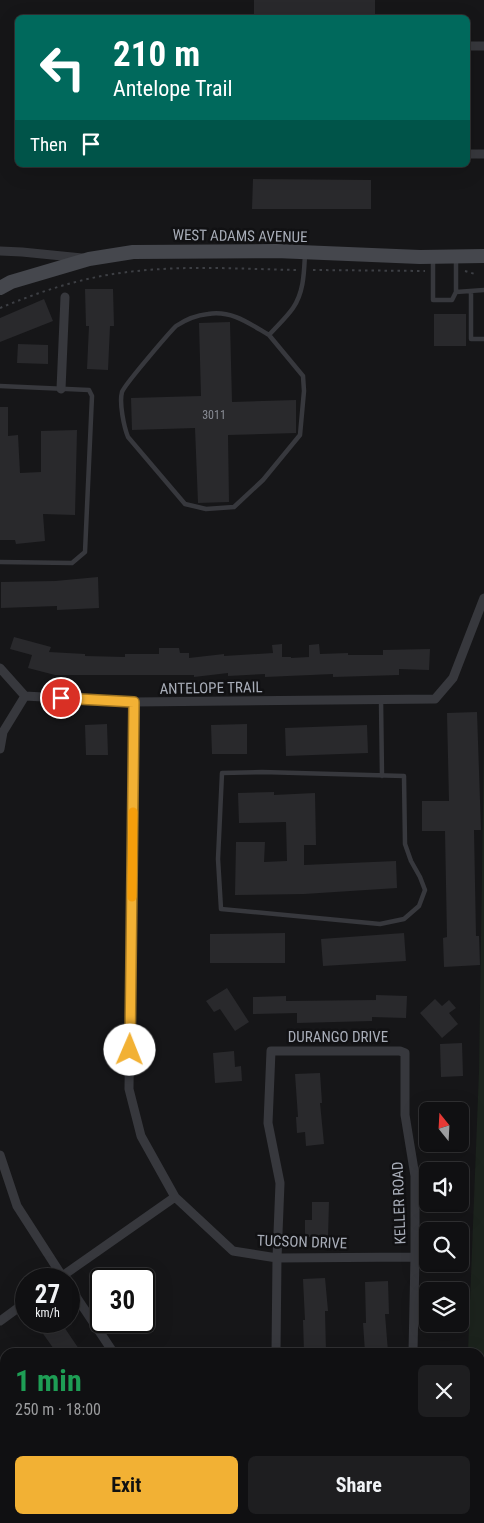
<!DOCTYPE html>
<meta charset="utf-8">
<style>
:root{--surface:#101012;--page:#1e1e20;--text:#f1f3f6;--muted:#9c9d9f;--line:#303032;--accent:#f2b134}
body{margin:0;font-family:"Roboto Condensed",sans-serif;background:var(--page);color:var(--text);height:100vh;display:flex;flex-direction:column;font-size:19px;white-space:nowrap}
*{box-sizing:border-box;margin:0}
p{font-size:16px;color:var(--muted)}
.icon{flex:none;width:28px;height:28px;fill:none;stroke:currentColor;stroke-width:2;stroke-linecap:round;stroke-linejoin:round}
.map{position:relative;flex:1;overflow:hidden}
.sheet{position:absolute;left:0px;top:1348px;width:485px;height:176px;display:flex;flex-direction:column;background:var(--surface);border-radius:15px 15px 0 0;box-shadow:0 5px 20px #0002,0 0 0 1px var(--line)}
.sheet>*{flex:none}
.hud{position:absolute;left:15px;top:15px;width:455px;height:152px;border-radius:8px;box-shadow:0 5px 20px #0002,0 0 0 1px var(--line);background:#00695c;color:#fff;overflow:hidden}
.needle{width:32px;rotate:342deg}
.fabs{position:absolute;left:419px;top:1102px;display:grid;gap:10px}
.fabs a{display:grid;place-items:center;width:50px;height:50px;border-radius:8px;background:var(--surface);box-shadow:0 5px 20px #0002,0 0 0 1px var(--line);font-size:25px}
.speed{position:absolute;left:15px;top:1268px;display:flex;gap:10px;font-size:25px;font-weight:700;text-align:center}
.speed>*{display:grid;place-content:center;width:65px;height:65px;border-radius:50%;background:var(--surface);box-shadow:0 5px 20px #0002,0 0 0 1px var(--line);line-height:1}
.speed small{font-size:12px;font-weight:400}
.speed .limit{border:2px solid #111;border-radius:8px;background:#fff;color:#111}
.pin{position:absolute;display:grid;place-items:center;width:42px;height:42px;color:#fff;margin:-21px;border:2px solid #fff;border-radius:50%;box-shadow:0 1px 5px #0007}
.me{position:absolute;width:55px;margin:-28px;rotate:1deg;stroke-linejoin:round;filter:drop-shadow(0 0 4px #0008)}
.turn{display:flex;align-items:center;gap:18px;height:105px;padding:0 15px;font-size:22px}
.turn .icon{width:65px;height:65px;stroke-width:2.5}
.turn b{display:block;font-size:35px;line-height:42px}
.then{display:flex;align-items:center;height:48px;padding:0 15px;background:#0003;gap:10px;font-size:19px}
.round{display:grid;place-items:center;flex:none;width:52px;height:52px;border-radius:8px;background:var(--page)}
.head{display:flex;align-items:center;justify-content:space-between;height:85px;padding:0 15px}
h1{font-size:30px;font-weight:700;line-height:38px;color:#1e9e55}
.cta{display:flex;gap:10px;margin-top:auto;padding:10px 15px}
.cta a{flex:1;height:58px;border-radius:8px;background:var(--accent);color:#111;font-size:20px;font-weight:700;line-height:58px;text-align:center}
.cta a+a{background:var(--page);color:var(--text)}
.map>svg:first-child{display:block}
</style>
<div class="map">
<svg width="484" height="1523" viewBox="0 0 484 1523">
<rect width="100%" height="100%" fill="#161618"/>
<path fill="#222225" d="M 0,1421 L 5,1421 L 5,1519 L 59,1519 L 59,1523 L 0,1523 Z"/>
<path fill="#1c231d" d="M 484,739 L 484,1523 L 468,1523 L 468,1519 L 480,1519 L 480,1352 L 468,1352 L 479,1071 Z"/>
<path fill="#29292c" d="M 254,0 L 375,0 L 375,18 L 254,18 Z
M 253,179 L 371,180 L 371,209 L 252,209 Z
M 85,289 L 113,289 L 114,326 L 110,326 L 108,370 L 87,369 L 89,326 L 86,326 Z
M 44,299 L 53,321 L 0,342 L 0,318 Z
M 434,314 L 466,314 L 466,346 L 434,346 Z
M 230,322 L 232,402 L 296,400 L 296,433 L 228,435 L 229,502 L 198,503 L 195,428 L 132,430 L 131,398 L 201,396 L 199,323 Z
M 18,344 L 48,345 L 48,364 L 17,363 Z
M 0,407 L 8,407 L 8,436 L 18,435 L 20,473 L 41,472 L 41,431 L 77,430 L 75,515 L 43,514 L 45,541 L 16,544 L 15,540 L 0,540 Z
M 98,577 L 99,608 L 57,610 L 57,606 L 1,608 L 1,582 L 55,581 Z
M 14,637 L 51,647 L 49,652 L 85,654 L 85,656 L 125,657 L 125,654 L 159,654 L 159,648 L 179,648 L 180,653 L 189,653 L 189,658 L 224,654 L 224,656 L 273,653 L 272,645 L 282,644 L 282,657 L 291,657 L 291,658 L 309,657 L 309,645 L 319,644 L 320,654 L 348,653 L 348,655 L 383,655 L 383,650 L 430,649 L 429,670 L 399,669 L 399,675 L 333,677 L 333,674 L 265,677 L 265,674 L 228,676 L 228,673 L 194,677 L 194,675 L 55,675 L 28,668 L 32,655 L 10,649 Z
M 477,712 L 481,830 L 474,830 L 476,936 L 479,936 L 480,965 L 444,967 L 443,938 L 447,937 L 445,831 L 422,831 L 422,801 L 449,801 L 447,713 Z
M 107,724 L 108,755 L 86,755 L 85,725 Z
M 247,724 L 247,754 L 212,754 L 211,725 Z
M 367,725 L 368,753 L 286,756 L 285,728 Z
M 274,792 L 274,795 L 315,793 L 316,845 L 304,845 L 304,865 L 396,861 L 397,888 L 304,894 L 235,895 L 236,842 L 265,842 L 264,862 L 287,861 L 286,822 L 239,823 L 238,793 Z
M 285,933 L 285,963 L 210,963 L 210,934 Z
M 404,933 L 406,961 L 323,966 L 321,939 Z
M 227,988 L 249,1022 L 235,1031 L 220,1009 L 214,1012 L 206,1001 Z
M 376,995 L 407,996 L 406,1018 L 372,1017 L 372,1021 L 297,1023 L 297,1013 L 253,1014 L 253,997 L 286,996 L 286,1001 L 376,1000 Z
M 435,999 L 442,1006 L 449,1000 L 456,1008 L 449,1013 L 458,1024 L 442,1038 L 420,1013 Z
M 462,1043 L 463,1076 L 441,1077 L 440,1044 Z
M 234,1051 L 235,1067 L 241,1066 L 242,1081 L 215,1083 L 213,1053 Z
M 320,1073 L 322,1103 L 320,1103 L 324,1144 L 306,1146 L 305,1132 L 297,1133 L 296,1117 L 298,1117 L 295,1074 Z
M 312,1202 L 329,1202 L 328,1237 L 305,1237 L 305,1220 L 312,1220 Z
M 325,1278 L 328,1311 L 325,1311 L 326,1352 L 304,1352 L 303,1320 L 305,1320 L 303,1279 Z
M 388,1281 L 389,1314 L 385,1314 L 388,1352 L 365,1352 L 363,1323 L 366,1323 L 365,1282 Z
M 34,1321 L 60,1321 L 81,1352 L 56,1352 Z"/>
<g fill="none" stroke-linecap="round" stroke-linejoin="round">
<path stroke="#3d3f44" stroke-width="2" stroke-dasharray="2.5 4" stroke-linecap="butt" d="M 313,270 L 425,271
M 465,271 L 475,274
M 0,308 C 41,291 84,277 128,272 C 184,265 241,269 296,270"/>
<path stroke="#37383d" stroke-width="4.5" d="M 433,258 L 433,300 L 452,300 L 456,292
M 456,260 L 456,292 L 484,290
M 471,291 L 471,339 L 484,339
M 269,335 L 303,376 L 304,391 L 300,435 L 263,480 L 234,507 L 206,509 L 185,504 L 128,437 C 124,427 119,403 122,392 C 125,384 169,333 176,326 C 185,320 198,315 208,314 C 232,310 250,324 269,335 C 277,326 286,318 293,308 C 304,292 304,272 305,254
M 0,386 L 89,390 L 92,396 L 85,552 L 72,563 L 0,562
M 381,700 L 382,776
M 262,772 L 404,776 L 405,844 L 411,861 L 420,877 L 425,890 L 419,906 L 404,919 L 380,924 L 221,909 L 218,859 L 222,773 Z"/>
<path stroke="#37383d" stroke-width="9" d="M 468,46 L 484,46
M 468,154 L 484,154
M 0,251 L 22,252 L 82,258
M 61,389 L 65,297
M 0,668 L 25,696 L 134,702 L 435,699 L 453,678 L 484,598
M 134,702 L 129,1089 L 141,1136 L 175,1197 L 233,1251 L 277,1258 L 415,1257
M 0,749 L 3,732 L 25,696
M 0,1155 L 17,1206 L 64,1279
M 58,1279 L 175,1197
M 69,1286 L 113,1352
M 0,1321 L 26,1302
M 276,1352 L 277,1258 L 280,1183 L 268,1123 L 271,1051 L 400,1051 L 405,1053 L 405,1115 L 415,1176 L 415,1257 L 413,1352
M 134,1523 L 134,1519
M 275,1523 L 275,1519
M 410,1523 L 410,1519"/>
<path stroke="#45474d" stroke-width="14" d="M 0,288 L 11,282 L 89,259 L 133,252 L 276,251 L 420,257 L 484,256"/>
</g>
<g fill="none" stroke-linecap="round" stroke-linejoin="round">
<defs>
<path id="route" d="M 61,698 L 134,702 L 130,1050"/>
</defs>
<use href="#route" stroke="#9d7322" stroke-width="12"/>
<use href="#route" stroke="#f2b134" stroke-width="9"/>
<path stroke="#f59e0b" stroke-width="9" d="M 132,897 L 133,812"/>
</g>
<g text-anchor="middle" stroke-width="5" stroke-linejoin="round" paint-order="stroke">
<g font-size="12" fill="#888b94">
<text x="214" y="419">3011</text>
</g>
<g font-size="15" fill="#a8adb8" stroke="#111113">
<text transform="translate(240 236) rotate(1)" y="5">WEST ADAMS AVENUE</text>
<text transform="translate(211 688) rotate(-1)" y="5">ANTELOPE TRAIL</text>
<text x="338" y="1042">DURANGO DRIVE</text>
<text transform="translate(399 1203) rotate(-92)" y="5">KELLER ROAD</text>
<text transform="translate(302 1242) rotate(2)" y="5">TUCSON DRIVE</text>
</g>
</g>
</svg>
<div class="fabs">
<a><svg class="needle" viewBox="-14 -14 28 28"><path d="M0-13l5 13h-10z" fill="#e53935"/><path d="M0 13l5-13h-10z" fill="#9c9d9f"/></svg></a>
<a><svg class="icon" aria-label="sound" viewBox="0 0 24 24"><path d="M4 9h4l5-4v14l-5-4H4zM17 9q2 3 0 6"/></svg></a>
<a><svg class="icon" aria-label="search" viewBox="0 0 24 24"><circle cx="10" cy="10" r="6"/><path d="M15 15l6 6"/></svg></a>
<a><svg class="icon" aria-label="layers" viewBox="0 0 24 24"><path d="M12 4l9 5-9 5-9-5zM3 14l9 5 9-5"/></svg></a>
</div>
<div class="speed"><div>27<small>km/h</small></div><div class="limit">30</div></div>
<div class="pin" style="left:61px;top:698px;background:#d93025"><svg class="icon" aria-label="arrive" viewBox="0 0 24 24"><path d="M6 21V4h12l-3 4 3 4H6"/></svg></div>
<svg class="me" style="left:130px;top:1050px" viewBox="-20 -20 40 40"><circle r="19" fill="#fff"/><path d="M0-13L10 11 0 6-10 11z" fill="#f2b134"/></svg>
<div class="hud">
<div class="turn"><svg class="icon" aria-label="left" viewBox="0 0 24 24"><path d="M17 20v-9H6M10 6l-5 5 5 5"/></svg><div><b>210 m</b>Antelope Trail</div></div>
<div class="then">Then<svg class="icon" aria-label="arrive" viewBox="0 0 24 24"><path d="M6 21V4h12l-3 4 3 4H6"/></svg></div>
</div>
<section class="sheet">
<div class="head"><div><h1>1 min</h1><p>250 m · 18:00</p></div><a class="round"><svg class="icon" aria-label="close" viewBox="0 0 24 24"><path d="M6 6l12 12M18 6L6 18"/></svg></a></div>
<div class="cta"><a>Exit</a><a>Share</a></div>
</section>
</div>
